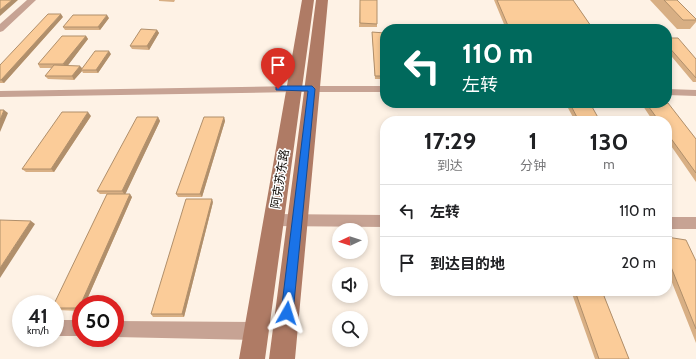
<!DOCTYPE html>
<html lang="zh">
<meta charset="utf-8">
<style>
:root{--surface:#fff;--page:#f6f6f6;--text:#202124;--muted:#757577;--line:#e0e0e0}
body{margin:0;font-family:Cabin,"Noto Sans SC",sans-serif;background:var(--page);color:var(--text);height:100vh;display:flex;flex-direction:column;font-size:15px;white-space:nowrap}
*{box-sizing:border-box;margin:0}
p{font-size:13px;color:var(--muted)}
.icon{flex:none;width:22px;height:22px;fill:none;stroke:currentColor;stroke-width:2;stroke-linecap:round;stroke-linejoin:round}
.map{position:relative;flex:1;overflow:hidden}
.details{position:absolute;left:380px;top:116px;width:292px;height:180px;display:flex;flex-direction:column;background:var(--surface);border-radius:16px;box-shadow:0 2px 6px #0003}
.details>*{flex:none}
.banner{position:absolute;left:380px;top:24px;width:292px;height:84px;border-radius:16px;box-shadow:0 2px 6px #0003;background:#00695c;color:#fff;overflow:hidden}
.needle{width:26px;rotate:266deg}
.controls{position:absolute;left:332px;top:223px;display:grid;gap:8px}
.controls a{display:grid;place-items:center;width:36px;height:36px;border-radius:50%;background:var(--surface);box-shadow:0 2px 6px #0003;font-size:20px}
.speed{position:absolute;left:12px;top:295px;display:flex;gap:8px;font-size:20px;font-weight:700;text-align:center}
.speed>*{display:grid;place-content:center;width:52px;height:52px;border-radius:50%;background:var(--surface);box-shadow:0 2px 6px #0003;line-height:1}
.speed small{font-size:10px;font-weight:400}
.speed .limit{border:6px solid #d22;background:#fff;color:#111}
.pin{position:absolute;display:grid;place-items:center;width:34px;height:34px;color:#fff;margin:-41px -17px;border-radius:50% 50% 50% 0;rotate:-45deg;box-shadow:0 0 4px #0007}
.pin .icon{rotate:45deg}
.me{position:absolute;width:44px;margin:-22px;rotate:6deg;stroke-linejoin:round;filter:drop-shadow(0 0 3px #0008)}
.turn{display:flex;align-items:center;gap:14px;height:84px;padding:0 16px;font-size:18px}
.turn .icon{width:52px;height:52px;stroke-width:2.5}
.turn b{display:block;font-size:28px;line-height:34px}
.eta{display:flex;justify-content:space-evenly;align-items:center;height:68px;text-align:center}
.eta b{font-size:24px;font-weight:700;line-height:28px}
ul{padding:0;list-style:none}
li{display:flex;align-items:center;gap:12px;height:52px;padding:0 16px;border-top:1px solid var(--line)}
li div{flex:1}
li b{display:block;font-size:15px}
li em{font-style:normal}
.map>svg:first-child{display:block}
</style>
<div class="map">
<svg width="696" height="359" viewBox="0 0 696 359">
<rect width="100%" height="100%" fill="#fef2e5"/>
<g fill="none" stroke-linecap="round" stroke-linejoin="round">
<path fill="#c7a394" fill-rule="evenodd" d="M 27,0 L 36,0 L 3,31 L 0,32 L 0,24 Z
M 294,86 L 385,86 L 385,92 L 294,92 L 0,97 L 0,91 Z
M 667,89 L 696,90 L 696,96 L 667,95 Z
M 273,214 L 385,215 L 385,227 L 273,226 L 268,224 L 266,220 L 268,216 Z
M 667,217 L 696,217 L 696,229 L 667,229 Z
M 55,320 L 81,320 L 81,336 L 55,336 Z
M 115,321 L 256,322 L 262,325 L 265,331 L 262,337 L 256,340 L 115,337 Z"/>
<path fill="#af7b65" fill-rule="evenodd" d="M 302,0 L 314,0 L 265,359 L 239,359 Z
M 316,0 L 328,0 L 295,359 L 269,359 Z"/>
</g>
<path fill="#d8af84" d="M 159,0 L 175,0 L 174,2 L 159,1 Z
M 360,0 L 377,24 L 377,27 L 359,27 Z
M 494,0 L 573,0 L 593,29 L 506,29 Z
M 650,0 L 677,0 L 696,19 L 696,22 L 690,29 L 677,29 Z
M 63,17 L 4,83 L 0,83 L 0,65 Z
M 109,18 L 100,30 L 65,30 L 63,27 Z
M 157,30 L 159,33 L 149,50 L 132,49 L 130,46 Z
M 372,32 L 385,33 L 385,79 L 375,79 Z
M 86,36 L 88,39 L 67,66 L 82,69 L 111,54 L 98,73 L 83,73 L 82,71 L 74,80 L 48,79 L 45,76 L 52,68 L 40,68 L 38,64 Z
M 667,38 L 696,59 L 696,82 L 693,82 L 667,51 Z
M 645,103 L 667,103 L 696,139 L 696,182 L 667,140 L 667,121 L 653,121 L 643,106 Z
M 570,104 L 600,121 L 575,121 L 568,108 Z
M 91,116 L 54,172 L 26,172 L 22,169 Z
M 158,117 L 160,121 L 125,194 L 132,197 L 85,304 L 81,304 L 81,311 L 56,310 L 55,310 L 55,304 L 107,194 L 100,194 L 97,191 Z
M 224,117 L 225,121 L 202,197 L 178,197 L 176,194 Z
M 213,202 L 184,317 L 153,317 L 151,314 Z
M 667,237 L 696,261 L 696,343 L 667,270 Z
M 571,291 L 602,291 L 629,359 L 595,359 Z"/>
<path fill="#b08f6b" d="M 12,0 L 18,0 L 0,16 L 0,10 Z
M 61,14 L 63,17 L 4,83 L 1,80 Z
M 107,15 L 109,18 L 100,30 L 98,27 Z
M 157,30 L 159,33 L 149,50 L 147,46 Z
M 86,36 L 88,39 L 66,68 L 63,64 Z
M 109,51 L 111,54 L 98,73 L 96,70 Z
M 80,66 L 83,69 L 81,70 L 82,71 L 74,80 L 72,76 Z
M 4,110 L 8,113 L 0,132 L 0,120 Z
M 88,112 L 91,116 L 54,172 L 51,169 Z
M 158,117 L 160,121 L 125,195 L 122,191 Z
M 224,117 L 225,121 L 202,197 L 200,194 Z
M 130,194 L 132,197 L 85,304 L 81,304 L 81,310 L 79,308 Z
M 212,199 L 213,202 L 184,317 L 182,314 Z
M 31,221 L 35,224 L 0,278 L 0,268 Z"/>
<path fill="#fbcc99" stroke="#b08f6b" d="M 0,0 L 12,0 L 0,10 Z
M 360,0 L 377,0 L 377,24 L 360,23 Z
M 497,0 L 573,0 L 593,29 L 509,28 Z
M 664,0 L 677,0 L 696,19 L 696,20 L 683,20 Z
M 48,14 L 61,14 L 1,80 L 0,80 L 0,65 Z
M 73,15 L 107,15 L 98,27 L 63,27 Z
M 141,29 L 157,30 L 147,46 L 130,46 Z
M 372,32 L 385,33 L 385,76 L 375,76 Z
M 62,36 L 86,36 L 63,64 L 38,64 Z
M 667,38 L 678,38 L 696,59 L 696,78 L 667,45 Z
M 95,51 L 109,51 L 96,70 L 81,70 Z
M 54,65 L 80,66 L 72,76 L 45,76 Z
M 646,103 L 668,103 L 696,139 L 696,173 L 667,133 L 667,121 L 659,121 Z
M 570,104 L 591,105 L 600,121 L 579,121 Z
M 0,110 L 4,110 L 0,120 Z
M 62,112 L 88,112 L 51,169 L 22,169 Z
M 137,117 L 158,117 L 122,191 L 97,191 Z
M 204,117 L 224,117 L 200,194 L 176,194 Z
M 107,194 L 130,194 L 79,308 L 55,308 L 55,304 L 54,304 Z
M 186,199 L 212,199 L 182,314 L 151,314 Z
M 0,220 L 31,221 L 0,268 Z
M 667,237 L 686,240 L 696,261 L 696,329 L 667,257 Z
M 575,291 L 602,291 L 629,359 L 599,359 Z"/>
<path fill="#1a73e8" stroke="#114b97" d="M 278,86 L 312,86 L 315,89 L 293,313 L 291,317 L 287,319 L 283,317 L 281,313 L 308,91 L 276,90 L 276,87 Z"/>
<g text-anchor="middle" stroke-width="3" stroke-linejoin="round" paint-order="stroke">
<g font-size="12" fill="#110c07" stroke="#fff">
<text transform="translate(280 179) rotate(-81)" y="4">阿克苏东路</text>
</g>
</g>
</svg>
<div class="controls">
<a><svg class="needle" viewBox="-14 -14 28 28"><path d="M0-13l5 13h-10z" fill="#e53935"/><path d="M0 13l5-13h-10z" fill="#757577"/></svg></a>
<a><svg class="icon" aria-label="sound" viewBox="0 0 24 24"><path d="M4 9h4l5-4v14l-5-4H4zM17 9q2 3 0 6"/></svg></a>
<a><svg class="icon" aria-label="search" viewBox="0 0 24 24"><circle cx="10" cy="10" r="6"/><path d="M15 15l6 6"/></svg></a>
</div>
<div class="speed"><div>41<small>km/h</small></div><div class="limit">50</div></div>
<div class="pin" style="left:278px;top:89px;background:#d93025"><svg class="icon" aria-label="arrive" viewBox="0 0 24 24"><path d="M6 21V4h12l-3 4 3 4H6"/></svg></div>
<svg class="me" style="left:287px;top:313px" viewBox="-20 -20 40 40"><path d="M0-17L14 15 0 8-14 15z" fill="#1a73e8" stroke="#fff" stroke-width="4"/></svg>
<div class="banner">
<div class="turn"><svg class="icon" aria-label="left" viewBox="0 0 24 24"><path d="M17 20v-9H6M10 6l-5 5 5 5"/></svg><div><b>110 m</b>左转</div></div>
</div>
<section class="details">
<div class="eta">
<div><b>17:29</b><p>到达</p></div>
<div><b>1</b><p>分钟</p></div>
<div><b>130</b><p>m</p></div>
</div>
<ul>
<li><svg class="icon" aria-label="left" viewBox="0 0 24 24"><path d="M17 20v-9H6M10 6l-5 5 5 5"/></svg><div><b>左转</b></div><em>110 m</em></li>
<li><svg class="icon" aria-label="arrive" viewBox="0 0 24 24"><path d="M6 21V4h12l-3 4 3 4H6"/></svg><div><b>到达目的地</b></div><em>20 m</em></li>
</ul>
</section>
</div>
